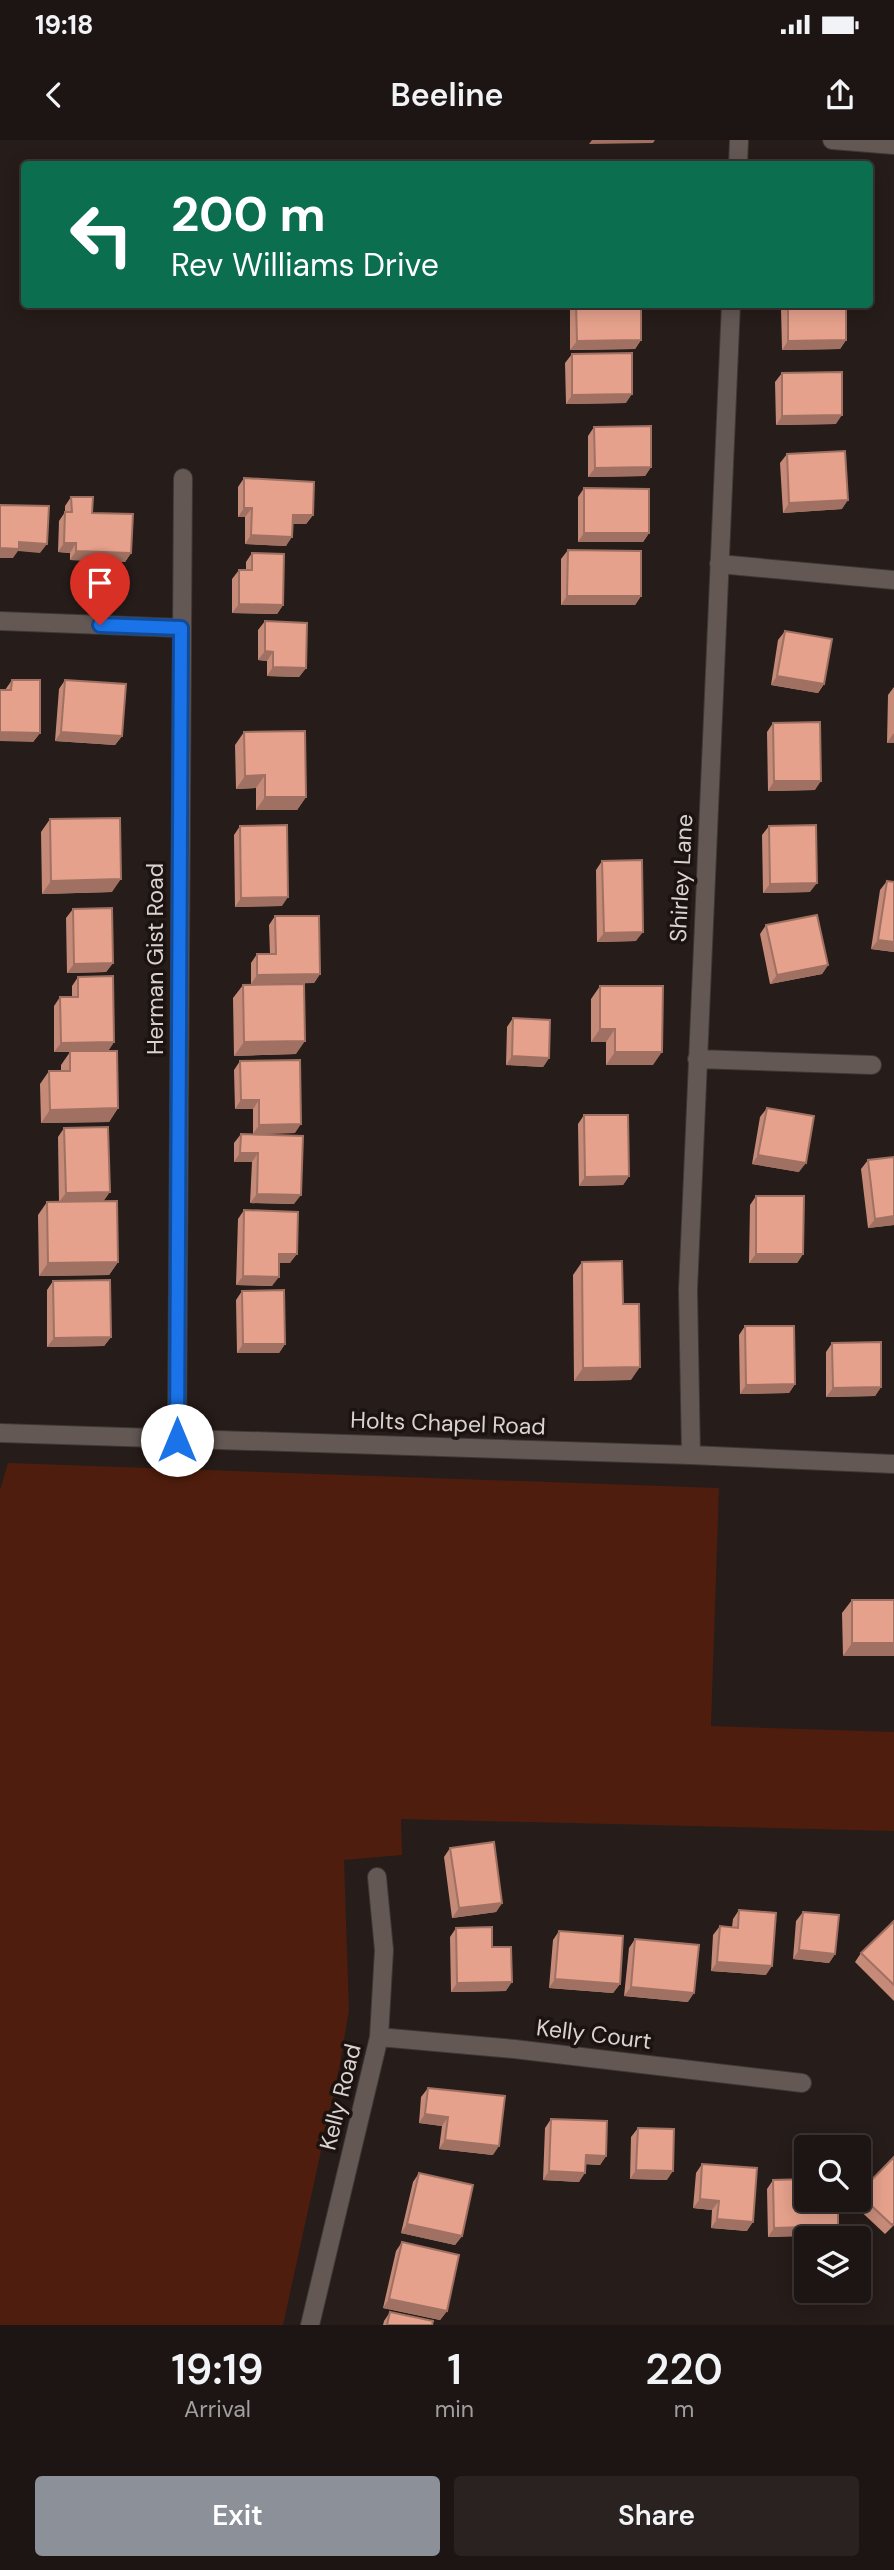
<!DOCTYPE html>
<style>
:root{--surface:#1c1513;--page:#292221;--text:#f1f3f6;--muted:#a09fa0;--line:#3a3433;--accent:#8c9099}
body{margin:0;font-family:"DM Sans",sans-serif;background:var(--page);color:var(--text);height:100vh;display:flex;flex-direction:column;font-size:26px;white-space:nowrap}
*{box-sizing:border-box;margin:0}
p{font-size:23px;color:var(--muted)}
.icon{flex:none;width:38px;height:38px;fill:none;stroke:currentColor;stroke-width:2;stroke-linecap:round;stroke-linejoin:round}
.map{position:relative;height:2185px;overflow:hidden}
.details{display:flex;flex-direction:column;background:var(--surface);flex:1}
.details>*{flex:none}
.banner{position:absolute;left:21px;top:21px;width:852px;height:147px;border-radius:7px;box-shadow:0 4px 18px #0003,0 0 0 2px var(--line);background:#0b6e4f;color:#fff;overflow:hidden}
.controls{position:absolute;left:794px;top:1995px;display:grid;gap:14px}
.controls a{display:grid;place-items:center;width:77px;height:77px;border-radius:7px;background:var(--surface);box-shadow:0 4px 18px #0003,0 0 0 2px var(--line);font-size:35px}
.pin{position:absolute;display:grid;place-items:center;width:60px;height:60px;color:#fff;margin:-72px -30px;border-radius:50% 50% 50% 0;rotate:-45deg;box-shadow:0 0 7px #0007}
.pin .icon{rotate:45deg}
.me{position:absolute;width:77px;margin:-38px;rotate:0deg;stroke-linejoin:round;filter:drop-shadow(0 0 5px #0008)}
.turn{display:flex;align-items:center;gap:24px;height:147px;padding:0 35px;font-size:32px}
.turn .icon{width:91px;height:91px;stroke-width:2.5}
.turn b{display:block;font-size:49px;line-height:60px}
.eta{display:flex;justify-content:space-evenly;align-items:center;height:119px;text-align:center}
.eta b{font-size:42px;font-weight:600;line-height:49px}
.primary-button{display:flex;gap:14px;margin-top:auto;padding:14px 35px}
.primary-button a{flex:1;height:80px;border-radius:7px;background:var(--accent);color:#fff;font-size:28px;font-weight:600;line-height:80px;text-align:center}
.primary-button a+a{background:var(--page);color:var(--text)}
.status{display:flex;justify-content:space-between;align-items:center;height:49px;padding:0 35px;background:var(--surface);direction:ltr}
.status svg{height:19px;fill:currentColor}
header{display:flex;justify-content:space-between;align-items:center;height:91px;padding:0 35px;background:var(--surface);font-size:32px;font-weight:600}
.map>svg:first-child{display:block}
</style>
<div class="status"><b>19:18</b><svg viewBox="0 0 49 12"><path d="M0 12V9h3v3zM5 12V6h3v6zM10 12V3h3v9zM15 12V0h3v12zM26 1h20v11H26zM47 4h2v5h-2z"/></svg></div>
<header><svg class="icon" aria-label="back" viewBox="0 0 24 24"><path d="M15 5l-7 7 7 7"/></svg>Beeline<svg class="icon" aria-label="share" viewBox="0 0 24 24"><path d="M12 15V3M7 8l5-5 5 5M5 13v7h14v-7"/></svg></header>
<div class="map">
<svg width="894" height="2185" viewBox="0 0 894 2185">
<rect width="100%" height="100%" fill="#261c19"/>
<path fill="#4f1d0d" d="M 8,1323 L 719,1348 L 711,1586 L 894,1592 L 894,1691 L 401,1679 L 402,1715 L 344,1720 L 349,1870 L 340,1924 L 283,2185 L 0,2185 L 0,1350 Z"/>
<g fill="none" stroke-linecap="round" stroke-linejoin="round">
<defs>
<path id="minor" d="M 832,0 L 894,5
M 738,24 L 739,0
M 719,424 L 894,440
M 0,481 L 181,488
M 697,919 L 872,925
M 0,1293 L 691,1315 L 894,1324
M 177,1300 L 183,338
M 691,1315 L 688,1150 L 731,164
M 379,1897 L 514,1909 L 802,1943
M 310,2185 L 379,1897 L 384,1810 L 377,1737"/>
</defs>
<use href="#minor" stroke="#3e3836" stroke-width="20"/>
<use href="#minor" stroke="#635854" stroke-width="18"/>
</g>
<path fill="#c58a78" d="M 570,164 L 641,164 L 641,200 L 635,209 L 570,210 Z
M 784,164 L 846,164 L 846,200 L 840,209 L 782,210 L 781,168 Z
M 572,214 L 626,263 L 566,264 L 565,223 Z
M 782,233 L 836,284 L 776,285 L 775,242 Z
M 594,287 L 651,327 L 645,336 L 588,337 L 588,296 Z
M 787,314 L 842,369 L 783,373 L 780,323 Z
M 244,338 L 313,375 L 306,384 L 293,384 L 286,406 L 245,404 L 245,377 L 238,377 L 238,347 Z
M 584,348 L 649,393 L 643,402 L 578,402 L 578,357 Z
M 71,357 L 92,373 L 131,413 L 125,422 L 70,420 L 70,413 L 58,412 L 59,381 L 65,372 L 65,366 Z
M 568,410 L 641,456 L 635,465 L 561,465 L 561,419 Z
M 252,413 L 283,465 L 277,474 L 232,473 L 232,439 L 239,430 L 246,430 L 246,422 Z
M 265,481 L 306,528 L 299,537 L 267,536 L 267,521 L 258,520 L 258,490 Z
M 785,491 L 824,544 L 818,553 L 771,545 L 778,500 Z
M 12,540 L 40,593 L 33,602 L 5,550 Z
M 65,540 L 122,596 L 115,605 L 55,601 L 59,549 Z
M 894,547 L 894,603 L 887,603 L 888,555 Z
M 773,583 L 815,650 L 768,651 L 767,592 Z
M 244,592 L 306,657 L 297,670 L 256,670 L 256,648 L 236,649 L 235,605 Z
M 50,679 L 112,752 L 42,754 L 41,692 Z
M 240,686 L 282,766 L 235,767 L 234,695 Z
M 769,686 L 810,752 L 763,753 L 762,695 Z
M 602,721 L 636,801 L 597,802 L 596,730 Z
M 887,741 L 894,812 L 871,809 L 880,750 Z
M 73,769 L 113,823 L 106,832 L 67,833 L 66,778 Z
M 275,776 L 320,834 L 314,843 L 251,844 L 251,823 L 257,814 L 270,814 L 269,785 Z
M 766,785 L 828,825 L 822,834 L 770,844 L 760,794 Z
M 78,837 L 114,902 L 108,911 L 118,968 L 109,982 L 41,983 L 40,944 L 49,931 L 61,931 L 61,925 L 70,912 L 54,912 L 54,866 L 60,857 L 72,857 L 72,846 Z
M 243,845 L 296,914 L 234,916 L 233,858 Z
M 600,846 L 653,925 L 606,925 L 606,902 L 591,902 L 591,859 Z
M 513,878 L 549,918 L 543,927 L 506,925 L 507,887 Z
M 240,921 L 295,993 L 254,994 L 294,1064 L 250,1063 L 252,1022 L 234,1022 L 234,1003 L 241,994 L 253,994 L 253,969 L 235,969 L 234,930 Z
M 767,968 L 799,1032 L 752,1024 L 760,977 Z
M 584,975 L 629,1036 L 623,1045 L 579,1046 L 578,984 Z
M 64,988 L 103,1061 L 118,1122 L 109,1135 L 39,1136 L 38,1075 L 47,1062 L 59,1062 L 58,997 Z
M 868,1020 L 894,1085 L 868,1088 L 861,1029 Z
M 756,1056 L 803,1114 L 797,1123 L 749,1123 L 750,1065 Z
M 244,1070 L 290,1123 L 279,1123 L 272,1146 L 236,1145 L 238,1079 Z
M 582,1122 L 623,1164 L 631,1240 L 574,1241 L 573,1135 Z
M 53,1141 L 111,1197 L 104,1206 L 47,1207 L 47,1150 Z
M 242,1151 L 285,1204 L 279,1213 L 237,1213 L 236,1160 Z
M 745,1186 L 795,1244 L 789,1253 L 740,1254 L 739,1195 Z
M 832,1203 L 881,1247 L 875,1256 L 826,1257 L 826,1212 Z
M 852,1460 L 894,1460 L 843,1516 L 842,1473 Z
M 450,1708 L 502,1763 L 496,1772 L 452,1778 L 444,1717 Z
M 739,1770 L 766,1835 L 711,1831 L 713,1795 L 720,1786 L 732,1787 L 733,1779 Z
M 803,1772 L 835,1814 L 829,1823 L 793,1819 L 796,1781 Z
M 894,1781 L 894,1861 L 855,1822 L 861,1813 Z
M 456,1788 L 492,1807 L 506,1851 L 451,1852 L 450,1797 Z
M 559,1791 L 620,1844 L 613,1853 L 549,1848 L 553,1800 Z
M 635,1799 L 688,1862 L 624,1856 L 629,1808 Z
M 428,1948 L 493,2015 L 439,2009 L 442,1986 L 419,1983 L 421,1957 Z
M 551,1979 L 606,2016 L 600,2025 L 586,2024 L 579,2042 L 543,2040 L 545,1988 Z
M 638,1988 L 667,2040 L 630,2039 L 631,1997 Z
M 894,2017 L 894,2085 L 885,2094 L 852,2063 L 854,2060 L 859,2060 L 859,2053 Z
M 702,2024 L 747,2091 L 711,2088 L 712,2070 L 693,2068 L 696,2033 Z
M 419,2033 L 462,2096 L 455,2105 L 401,2093 L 413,2042 Z
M 773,2040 L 838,2086 L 832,2095 L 768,2097 L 767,2049 Z
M 402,2102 L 447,2171 L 440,2180 L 383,2168 L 396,2111 Z
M 390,2172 L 432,2185 L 383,2185 L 384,2181 Z"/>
<path fill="#a07162" d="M 592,0 L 655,0 L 653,3 L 589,4 Z
M 641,200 L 635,209 L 570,210 L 577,201 Z
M 846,200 L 840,209 L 782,210 L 788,201 Z
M 632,254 L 626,263 L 566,264 L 572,255 Z
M 842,275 L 836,284 L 776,285 L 782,276 Z
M 651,327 L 645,336 L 588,337 L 595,328 Z
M 848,360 L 842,369 L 783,373 L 789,363 Z
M 244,368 L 252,368 L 245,377 L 238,377 Z
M 293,375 L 313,375 L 306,384 L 287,384 Z
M 584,393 L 649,393 L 643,402 L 578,402 Z
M 251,395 L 292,397 L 286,406 L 245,404 Z
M 19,402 L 47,404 L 40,413 L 18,411 L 13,418 L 0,418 L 0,408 Z
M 64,403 L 76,403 L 70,413 L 58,412 Z
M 76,411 L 131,413 L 125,422 L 70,420 Z
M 567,456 L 641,456 L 635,465 L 561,465 Z
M 239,464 L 283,465 L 277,474 L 232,473 Z
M 265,511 L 273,512 L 267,521 L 258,520 Z
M 273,527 L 306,528 L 299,537 L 267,536 Z
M 777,536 L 824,544 L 818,553 L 771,545 Z
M 0,592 L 40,593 L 33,602 L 0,601 Z
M 61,592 L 122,596 L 115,605 L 55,601 Z
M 893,594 L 894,594 L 894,603 L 887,603 Z
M 265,635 L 256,648 L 236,649 L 245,636 Z
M 774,641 L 821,641 L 815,650 L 768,651 Z
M 265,657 L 306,657 L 297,670 L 256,670 Z
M 121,739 L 112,752 L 42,754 L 51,741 Z
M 817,743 L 810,752 L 763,753 L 770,744 Z
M 288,757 L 282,766 L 235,767 L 241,758 Z
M 643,792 L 636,801 L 597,802 L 604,793 Z
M 878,800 L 894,802 L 894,812 L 871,809 Z
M 113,823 L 106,832 L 67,833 L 74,824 Z
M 828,825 L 822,834 L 770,844 L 777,835 Z
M 320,834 L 314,843 L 251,844 L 257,835 Z
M 600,889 L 615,889 L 606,902 L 591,902 Z
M 305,901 L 296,914 L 234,916 L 244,902 Z
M 114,902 L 108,911 L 54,912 L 61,903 Z
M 615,912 L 662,912 L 653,925 L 606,925 Z
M 512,916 L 549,918 L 543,927 L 506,925 Z
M 241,960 L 259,960 L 253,969 L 235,969 Z
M 118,968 L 109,982 L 41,983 L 50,970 Z
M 301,984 L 295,993 L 253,994 L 259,985 Z
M 240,1013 L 258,1013 L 252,1022 L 234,1022 Z
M 758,1015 L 806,1023 L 799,1032 L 752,1024 Z
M 629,1036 L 623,1045 L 579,1046 L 585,1037 Z
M 110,1052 L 103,1062 L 59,1062 L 66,1053 Z
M 257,1054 L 301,1055 L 294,1064 L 250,1063 Z
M 894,1076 L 894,1085 L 868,1088 L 875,1079 Z
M 279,1114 L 297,1114 L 290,1123 L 273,1123 Z
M 756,1114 L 803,1114 L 797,1123 L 749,1123 Z
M 118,1122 L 109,1135 L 39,1136 L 48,1123 Z
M 243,1136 L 279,1137 L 272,1146 L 236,1145 Z
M 111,1197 L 104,1206 L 47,1207 L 54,1198 Z
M 243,1204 L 285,1204 L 279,1213 L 237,1213 Z
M 640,1227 L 631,1240 L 574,1241 L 583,1228 Z
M 795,1244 L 789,1253 L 740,1254 L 746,1245 Z
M 881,1247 L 875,1256 L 826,1257 L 833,1248 Z
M 852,1503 L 894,1503 L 894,1516 L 843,1516 Z
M 502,1763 L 496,1772 L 452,1778 L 459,1768 Z
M 799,1810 L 835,1814 L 829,1823 L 793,1819 Z
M 717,1822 L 772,1826 L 766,1835 L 711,1831 Z
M 555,1839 L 620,1844 L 613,1853 L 549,1848 Z
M 512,1842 L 506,1851 L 451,1852 L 457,1843 Z
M 631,1847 L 694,1853 L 688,1862 L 624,1856 Z
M 425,1974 L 448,1977 L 442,1986 L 419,1983 Z
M 445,2000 L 499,2006 L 493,2015 L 439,2009 Z
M 586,2015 L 606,2016 L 600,2025 L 580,2024 Z
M 636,2030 L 673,2031 L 667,2040 L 630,2039 Z
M 549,2031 L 585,2033 L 579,2042 L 543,2040 Z
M 700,2059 L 719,2061 L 712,2070 L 693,2068 Z
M 717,2079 L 753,2082 L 747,2091 L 711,2088 Z
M 407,2084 L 462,2096 L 455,2105 L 401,2093 Z
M 838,2086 L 832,2095 L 768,2097 L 774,2088 Z
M 389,2159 L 447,2171 L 440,2180 L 383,2168 Z"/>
<path fill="#e5a18c" stroke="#a07162" stroke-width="2" d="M 576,164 L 641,164 L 641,200 L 577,201 Z
M 788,164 L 846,164 L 846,200 L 788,201 Z
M 632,213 L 632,254 L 572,255 L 572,214 Z
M 842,232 L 842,275 L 782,276 L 782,233 Z
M 651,286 L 651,327 L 595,328 L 594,287 Z
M 845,311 L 848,360 L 789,363 L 787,314 Z
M 244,338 L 314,342 L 313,375 L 293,375 L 292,397 L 251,395 L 252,368 L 244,368 Z
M 584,348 L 649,349 L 649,393 L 584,393 Z
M 71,357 L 93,357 L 92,373 L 133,374 L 131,413 L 76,411 L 76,403 L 64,403 L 65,372 L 72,372 Z
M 0,365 L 49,366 L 47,404 L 19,402 L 19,409 L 0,408 Z
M 568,410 L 641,411 L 641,456 L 567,456 Z
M 252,413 L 284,414 L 283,465 L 239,464 L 239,430 L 252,430 Z
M 265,481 L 307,483 L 306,528 L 273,527 L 273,512 L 265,511 Z
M 785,491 L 832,499 L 824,544 L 777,536 Z
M 12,540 L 40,540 L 40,593 L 0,592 L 0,550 L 11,550 Z
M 65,540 L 126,544 L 122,596 L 61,592 Z
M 820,582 L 821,641 L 774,641 L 773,583 Z
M 305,591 L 306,657 L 265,657 L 265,635 L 245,636 L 244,592 Z
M 120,678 L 121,739 L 51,741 L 50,679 Z
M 287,685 L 288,757 L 241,758 L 240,686 Z
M 816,685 L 817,743 L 770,744 L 769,686 Z
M 642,720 L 643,792 L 604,793 L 602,721 Z
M 887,741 L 894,742 L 894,802 L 878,800 Z
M 112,768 L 113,823 L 74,824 L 73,769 Z
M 817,775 L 828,825 L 777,835 L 766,785 Z
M 275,776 L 319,776 L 320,834 L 257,835 L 257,814 L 276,814 Z
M 113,836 L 114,902 L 61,903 L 60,857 L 78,857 L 78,837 Z
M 304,844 L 305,901 L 244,902 L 243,845 Z
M 600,846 L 663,846 L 662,912 L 615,912 L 615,889 L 600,889 Z
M 513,878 L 550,880 L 549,918 L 512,916 Z
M 70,911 L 117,911 L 118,968 L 50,970 L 49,931 L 70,931 Z
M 300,920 L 301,984 L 259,985 L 259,960 L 241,960 L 240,921 Z
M 767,968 L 814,976 L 806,1023 L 758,1015 Z
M 584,975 L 628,975 L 629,1036 L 585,1037 Z
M 108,987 L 110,1052 L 66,1053 L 64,988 Z
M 241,994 L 303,996 L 301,1055 L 257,1054 L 258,1013 L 240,1013 Z
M 894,1017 L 894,1076 L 875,1079 L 868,1020 Z
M 756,1056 L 804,1056 L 803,1114 L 756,1114 Z
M 117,1061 L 118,1122 L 48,1123 L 47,1062 Z
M 244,1070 L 298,1072 L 297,1114 L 279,1114 L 279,1137 L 243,1136 Z
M 622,1121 L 623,1164 L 639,1164 L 640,1227 L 583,1228 L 582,1122 Z
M 110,1140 L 111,1197 L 54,1198 L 53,1141 Z
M 284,1150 L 285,1204 L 243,1204 L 242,1151 Z
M 745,1186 L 794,1186 L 795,1244 L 746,1245 Z
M 881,1202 L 881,1247 L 833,1248 L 832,1203 Z
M 852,1460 L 894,1460 L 894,1503 L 852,1503 Z
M 494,1702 L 502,1763 L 459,1768 L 450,1708 Z
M 739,1770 L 776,1773 L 772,1826 L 717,1822 L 720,1786 L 738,1788 Z
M 803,1772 L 839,1775 L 835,1814 L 799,1810 Z
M 894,1781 L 894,1845 L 861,1813 Z
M 492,1787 L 492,1807 L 511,1807 L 512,1842 L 457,1843 L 456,1788 Z
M 559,1791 L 623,1796 L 620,1844 L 555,1839 Z
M 635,1799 L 699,1805 L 694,1853 L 631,1847 Z
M 428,1948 L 505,1956 L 499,2006 L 445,2000 L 448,1977 L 425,1974 Z
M 551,1979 L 607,1981 L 606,2016 L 586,2015 L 585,2033 L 549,2031 Z
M 638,1988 L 674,1989 L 673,2031 L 636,2030 Z
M 894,2017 L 894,2083 L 892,2085 L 859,2054 L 859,2053 Z
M 702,2024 L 757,2028 L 753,2082 L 717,2079 L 719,2061 L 700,2059 Z
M 419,2033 L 473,2045 L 462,2096 L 407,2084 Z
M 807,2039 L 807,2060 L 838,2060 L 838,2086 L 774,2088 L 773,2040 Z
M 402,2102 L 459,2115 L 447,2171 L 389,2159 Z
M 390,2172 L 433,2181 L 432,2185 L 387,2185 Z"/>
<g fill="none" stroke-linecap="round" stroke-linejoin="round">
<defs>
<path id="route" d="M 100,485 L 181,488 L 177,1300"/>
</defs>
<use href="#route" stroke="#114b97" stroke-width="18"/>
<use href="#route" stroke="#1a73e8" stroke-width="12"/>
</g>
<g text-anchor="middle" stroke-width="7" stroke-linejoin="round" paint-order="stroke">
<g font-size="23" fill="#d8d2d0" stroke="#1c1310">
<text transform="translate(681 738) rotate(-87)" y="8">Shirley Lane</text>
<text transform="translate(155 819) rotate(-90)" y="8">Herman Gist Road</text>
<text transform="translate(448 1283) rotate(2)" y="8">Holts Chapel Road</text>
<text transform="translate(594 1894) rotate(7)" y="8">Kelly Court</text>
<text transform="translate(340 1957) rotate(-76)" y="8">Kelly Road</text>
</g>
</g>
</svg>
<div class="controls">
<a><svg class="icon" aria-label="search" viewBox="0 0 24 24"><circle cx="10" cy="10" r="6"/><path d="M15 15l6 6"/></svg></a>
<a><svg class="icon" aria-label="layers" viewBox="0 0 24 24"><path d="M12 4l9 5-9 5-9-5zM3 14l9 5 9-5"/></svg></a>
</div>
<div class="pin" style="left:100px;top:485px;background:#d93025"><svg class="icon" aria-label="arrive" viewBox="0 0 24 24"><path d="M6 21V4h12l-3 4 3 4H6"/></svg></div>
<svg class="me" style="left:177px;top:1300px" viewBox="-20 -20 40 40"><circle r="19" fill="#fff"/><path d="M0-13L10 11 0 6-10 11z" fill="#1a73e8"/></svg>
<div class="banner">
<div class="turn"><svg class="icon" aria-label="left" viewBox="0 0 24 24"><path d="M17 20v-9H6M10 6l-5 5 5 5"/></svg><div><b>200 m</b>Rev Williams Drive</div></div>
</div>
</div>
<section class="details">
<div class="eta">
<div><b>19:19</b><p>Arrival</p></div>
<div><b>1</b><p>min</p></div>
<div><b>220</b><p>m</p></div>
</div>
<div class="primary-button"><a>Exit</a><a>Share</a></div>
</section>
